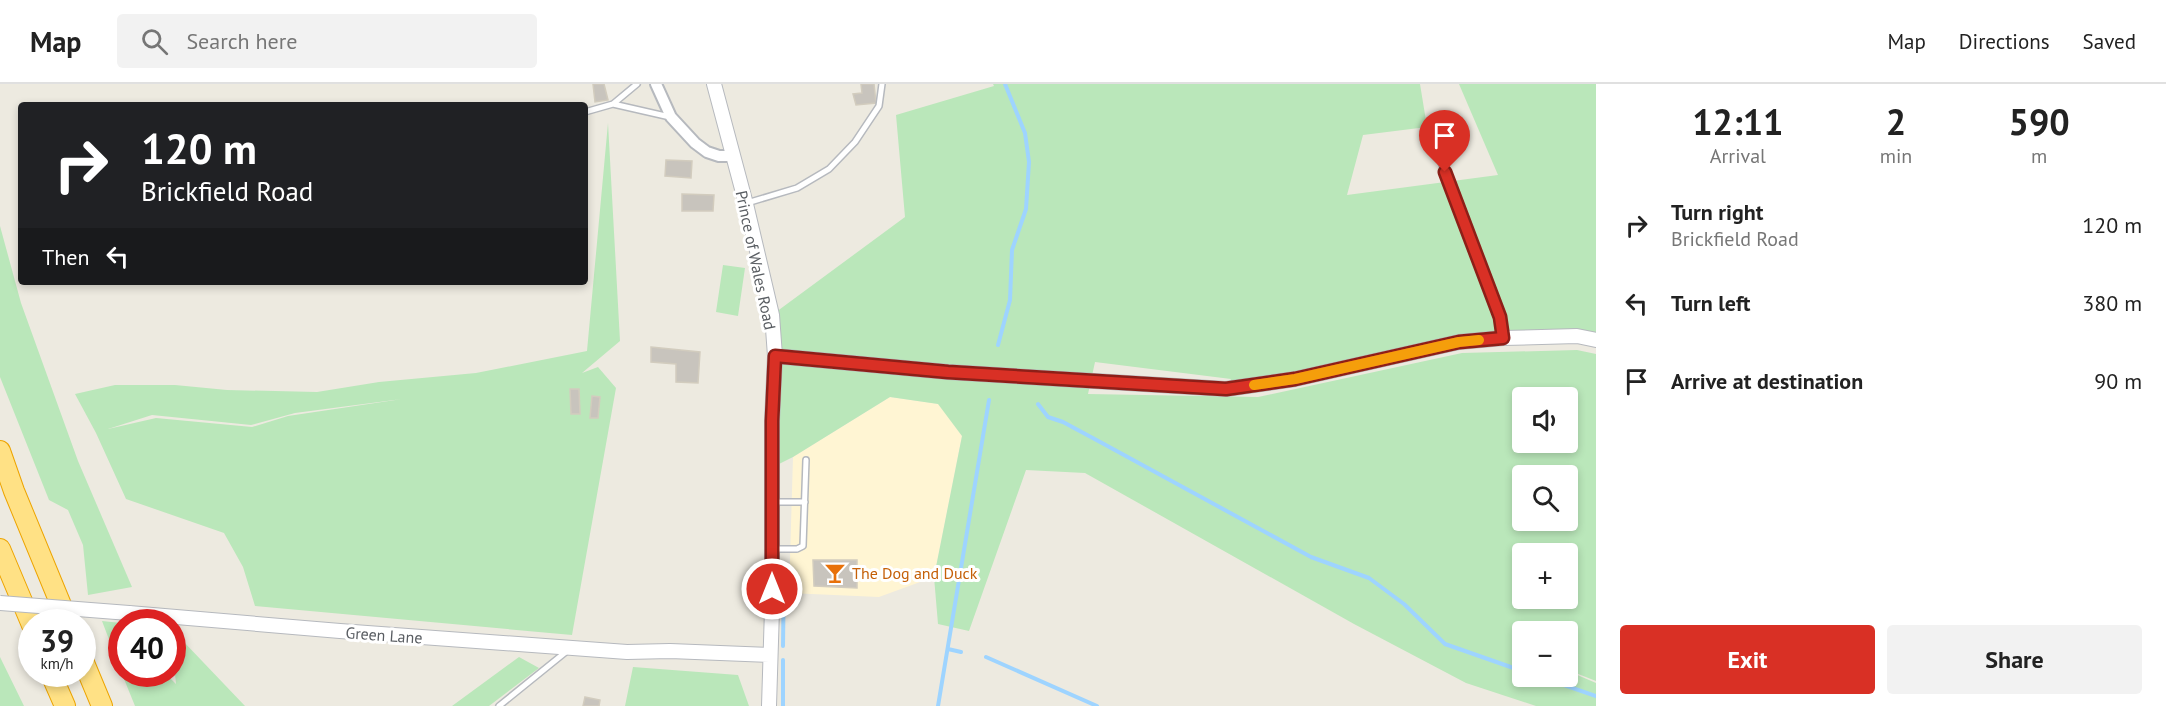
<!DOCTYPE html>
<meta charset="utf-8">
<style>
:root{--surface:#fff;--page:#f2f2f2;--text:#222;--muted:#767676;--line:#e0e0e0;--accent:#d93025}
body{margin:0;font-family:"PT Sans",sans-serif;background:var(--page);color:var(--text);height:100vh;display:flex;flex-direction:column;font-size:22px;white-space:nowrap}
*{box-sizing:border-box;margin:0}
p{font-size:20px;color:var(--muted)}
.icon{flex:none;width:33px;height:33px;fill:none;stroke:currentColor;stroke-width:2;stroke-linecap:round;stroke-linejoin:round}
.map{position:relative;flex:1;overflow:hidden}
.details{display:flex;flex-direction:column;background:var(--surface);width:570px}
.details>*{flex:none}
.guide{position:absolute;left:18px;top:18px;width:570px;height:183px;border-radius:6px;box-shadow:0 3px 9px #0003;background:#202124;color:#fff;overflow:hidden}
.controls{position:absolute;left:1512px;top:303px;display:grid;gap:12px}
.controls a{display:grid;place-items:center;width:66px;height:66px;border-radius:6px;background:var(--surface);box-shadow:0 3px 9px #0003;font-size:30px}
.speed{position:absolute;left:18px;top:525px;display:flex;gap:12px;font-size:30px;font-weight:700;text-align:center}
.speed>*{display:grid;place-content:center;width:78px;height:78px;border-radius:50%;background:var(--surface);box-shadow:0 3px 9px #0003;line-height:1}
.speed small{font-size:15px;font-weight:400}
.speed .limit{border:9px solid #d22;background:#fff;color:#111}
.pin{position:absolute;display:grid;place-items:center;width:51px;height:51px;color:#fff;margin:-62px -26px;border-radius:50% 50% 50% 0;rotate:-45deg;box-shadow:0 0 6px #0007}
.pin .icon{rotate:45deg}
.me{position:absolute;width:66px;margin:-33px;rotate:0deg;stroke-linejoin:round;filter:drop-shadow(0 0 4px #0008)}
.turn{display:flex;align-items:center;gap:21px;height:126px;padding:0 24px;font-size:27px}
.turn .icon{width:78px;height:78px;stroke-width:2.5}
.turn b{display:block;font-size:42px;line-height:51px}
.then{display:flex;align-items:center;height:57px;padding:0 24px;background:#0003;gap:12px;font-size:22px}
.eta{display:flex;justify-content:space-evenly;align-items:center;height:102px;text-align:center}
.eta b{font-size:36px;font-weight:600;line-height:42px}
.primary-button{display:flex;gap:12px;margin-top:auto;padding:12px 24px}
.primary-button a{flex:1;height:69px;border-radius:6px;background:var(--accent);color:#fff;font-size:24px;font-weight:600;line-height:69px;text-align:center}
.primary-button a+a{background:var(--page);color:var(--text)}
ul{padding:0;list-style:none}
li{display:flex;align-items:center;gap:18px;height:78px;padding:0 24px}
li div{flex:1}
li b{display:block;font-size:22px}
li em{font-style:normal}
header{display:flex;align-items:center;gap:36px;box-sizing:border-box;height:84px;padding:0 30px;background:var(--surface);border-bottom:2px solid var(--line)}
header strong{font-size:28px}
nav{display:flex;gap:33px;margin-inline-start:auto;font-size:21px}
.search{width:420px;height:54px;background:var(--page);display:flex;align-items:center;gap:15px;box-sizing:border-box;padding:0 21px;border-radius:6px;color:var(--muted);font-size:22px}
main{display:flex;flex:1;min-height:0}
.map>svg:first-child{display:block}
</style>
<header>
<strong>Map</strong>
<div class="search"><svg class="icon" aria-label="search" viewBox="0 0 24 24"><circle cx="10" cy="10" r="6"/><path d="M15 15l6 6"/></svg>Search here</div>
<nav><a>Map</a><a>Directions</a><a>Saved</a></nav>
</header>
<main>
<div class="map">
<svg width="1596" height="622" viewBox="0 0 1596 622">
<rect width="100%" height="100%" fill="#edeae0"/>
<path fill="#fff5d3" d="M 890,313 L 939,320 L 962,352 L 934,493 L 879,513 L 789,509 L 793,373 Z"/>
<path fill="#bae7ba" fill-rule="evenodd" d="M 993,0 L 1420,0 L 1427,43 L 1363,51 L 1347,111 L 1498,91 L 1459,0 L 1596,0 L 1596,256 L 1503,254 L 1226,305 L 1231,295 L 1095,278 L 1088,310 L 1258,313 L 1462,269 L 1577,266 L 1596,270 L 1596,597 L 1568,586 L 1568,548 L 1522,548 L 1522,592 L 1568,592 L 1568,587 L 1596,599 L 1596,622 L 1536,622 L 1466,599 L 1354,540 L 1085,389 L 1026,386 L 969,547 L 938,540 L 934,493 L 962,352 L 938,320 L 890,313 L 793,373 L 771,384 L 772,231 L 905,133 L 896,31 L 994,2 ZM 1522,314 L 1568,314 L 1568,358 L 1522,358 ZM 1522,392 L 1568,392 L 1568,436 L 1522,436 ZM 1522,470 L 1568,470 L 1568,514 L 1522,514 Z
M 608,39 L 620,257 L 582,289 L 598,283 L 616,304 L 572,551 L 255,522 L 243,483 L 224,449 L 126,415 L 96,349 L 75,310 L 115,301 L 175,301 L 227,306 L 317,308 L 379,298 L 476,289 L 587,267 ZM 402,315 L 288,332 L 252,343 L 156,334 L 108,345 L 152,331 L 251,341 L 295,329 Z
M 0,142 L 21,219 L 78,377 L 132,503 L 88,511 L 83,461 L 68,426 L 49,416 L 0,293 Z
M 723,181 L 745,184 L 738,232 L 716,228 Z
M 102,537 L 121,539 L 121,587 Z
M 182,556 L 245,622 L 135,622 L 122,590 L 166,590 L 176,600 L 173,569 Z
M 0,573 L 24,622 L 0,622 Z
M 519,573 L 539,584 L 489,622 L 452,622 Z
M 633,583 L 738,591 L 749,622 L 625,622 Z"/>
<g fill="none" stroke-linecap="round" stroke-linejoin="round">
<path stroke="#9ed4ff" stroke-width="4" d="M 998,261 L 1010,216 L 1012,166 L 1026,125 L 1029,78 L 1025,49 L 1005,0
M 1038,320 L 1048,333 L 1063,338 L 1102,359 L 1311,473 L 1369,494 L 1404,520 L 1445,560 L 1522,587
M 783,562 L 784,482
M 948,565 L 961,568
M 986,573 L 1097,622
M 783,576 L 783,622
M 1538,592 L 1596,612
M 938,622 L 989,316"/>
</g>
<path fill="#c8c4bd" stroke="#d2ccbe" stroke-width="1.5" d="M 593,0 L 604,0 L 608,16 L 595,18 Z
M 861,0 L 874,0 L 876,19 L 856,21 L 853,10 L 862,9 Z
M 1454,32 L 1460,50 L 1438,55 L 1434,40 Z
M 666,76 L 692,77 L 691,94 L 665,92 Z
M 682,110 L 714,111 L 713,127 L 682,127 Z
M 651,263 L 700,268 L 698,299 L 676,298 L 676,280 L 651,278 Z
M 570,305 L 579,305 L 580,330 L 571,330 Z
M 592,312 L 600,313 L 598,334 L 590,334 Z
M 813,476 L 857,476 L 857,504 L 814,502 Z
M 585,613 L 600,616 L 599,622 L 583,622 Z"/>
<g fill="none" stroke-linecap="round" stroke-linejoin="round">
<defs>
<path id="service" d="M 613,20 L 670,33
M 585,28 L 613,20 L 637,0
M 1434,60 L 1500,233 L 1503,253
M 747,119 L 797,104 L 829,85 L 855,58 L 879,22 L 882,0
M 773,418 L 805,418
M 773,465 L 797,465 L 803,462 L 806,376
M 499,622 L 567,567"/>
<path id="minor" d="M 656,0 L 671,33 L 695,59 L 707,68 L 719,72 L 732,72"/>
<path id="tertiary" d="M 714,0 L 746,120 L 772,231 L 775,272 L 772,337 L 772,525 L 769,622
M 775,272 L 948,288 L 1226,305 L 1295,295 L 1459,258 L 1503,254 L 1577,252 L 1596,256
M 129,529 L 340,547 L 627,568 L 670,567 L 769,571"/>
<path id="motorway" d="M 0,367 L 14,407 L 68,538
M 0,465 L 32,541
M 82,574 L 102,622
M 51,590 L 65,622"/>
</defs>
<use href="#service" stroke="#b6b9be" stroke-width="8"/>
<use href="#minor" stroke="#b6b9be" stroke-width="14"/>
<use href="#tertiary" stroke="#b6b9be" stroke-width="16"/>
<use href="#motorway" stroke="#eda400" stroke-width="22"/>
<use href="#service" stroke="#fff" stroke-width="5"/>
<use href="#minor" stroke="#fff" stroke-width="10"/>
<use href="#tertiary" stroke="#fff" stroke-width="14"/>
<use href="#motorway" stroke="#ffe185" stroke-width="20"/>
<defs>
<path id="tertiary-bridge" d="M 0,519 L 129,529"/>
</defs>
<use href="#tertiary-bridge" stroke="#b6b9be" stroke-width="16" stroke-linecap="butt"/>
<use href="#tertiary-bridge" stroke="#fff" stroke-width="14"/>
</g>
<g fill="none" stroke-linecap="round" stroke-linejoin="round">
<defs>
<path id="route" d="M 772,505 L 772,337 L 775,272 L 948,288 L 1226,305 L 1295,295 L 1459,258 L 1503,254 L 1500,233 L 1445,88"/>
</defs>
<use href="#route" stroke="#8d1f18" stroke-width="15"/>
<use href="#route" stroke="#d93025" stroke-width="10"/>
<path stroke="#f59e0b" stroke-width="10" d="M 1254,301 L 1295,295 L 1459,258 L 1479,256"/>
</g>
<defs>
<symbol id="bar-bare" viewBox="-9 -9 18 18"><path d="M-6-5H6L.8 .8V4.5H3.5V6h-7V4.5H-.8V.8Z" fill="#e8710a" stroke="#fff" stroke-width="2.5" paint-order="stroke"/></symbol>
</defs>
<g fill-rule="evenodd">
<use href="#bar-bare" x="820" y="474" width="30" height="30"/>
</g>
<g text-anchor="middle" stroke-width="6" stroke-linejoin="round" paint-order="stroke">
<g font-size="16" fill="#595d62" stroke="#fff">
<text transform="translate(756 176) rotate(78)" y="6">Prince of Wales Road</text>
<text transform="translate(384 551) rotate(4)" y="6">Green Lane</text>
</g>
<g font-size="16" fill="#c56008" stroke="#fff" text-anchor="start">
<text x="852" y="495">The Dog and Duck</text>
</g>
</g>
</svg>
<div class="controls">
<a><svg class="icon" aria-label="sound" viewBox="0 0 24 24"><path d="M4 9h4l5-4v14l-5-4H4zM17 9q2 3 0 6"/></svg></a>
<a><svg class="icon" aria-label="search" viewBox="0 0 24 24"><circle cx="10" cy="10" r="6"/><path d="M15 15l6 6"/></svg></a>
<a>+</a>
<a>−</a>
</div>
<div class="speed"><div>39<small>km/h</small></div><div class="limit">40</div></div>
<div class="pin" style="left:1445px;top:88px;background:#d93025"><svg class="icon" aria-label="arrive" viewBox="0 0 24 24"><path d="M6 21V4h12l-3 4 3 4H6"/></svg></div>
<svg class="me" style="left:772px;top:505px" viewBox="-20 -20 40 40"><circle r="17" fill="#d93025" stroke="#fff" stroke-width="3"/><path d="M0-11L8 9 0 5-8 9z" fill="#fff"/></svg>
<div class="guide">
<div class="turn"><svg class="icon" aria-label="right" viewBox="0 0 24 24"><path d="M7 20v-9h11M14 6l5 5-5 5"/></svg><div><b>120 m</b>Brickfield Road</div></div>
<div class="then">Then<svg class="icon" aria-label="left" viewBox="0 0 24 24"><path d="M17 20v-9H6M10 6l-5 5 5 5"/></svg></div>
</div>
</div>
<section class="details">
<div class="eta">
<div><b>12:11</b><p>Arrival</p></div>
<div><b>2</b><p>min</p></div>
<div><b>590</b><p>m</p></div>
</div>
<ul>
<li><svg class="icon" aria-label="right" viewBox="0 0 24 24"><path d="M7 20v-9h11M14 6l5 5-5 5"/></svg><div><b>Turn right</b><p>Brickfield Road</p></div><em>120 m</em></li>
<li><svg class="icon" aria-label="left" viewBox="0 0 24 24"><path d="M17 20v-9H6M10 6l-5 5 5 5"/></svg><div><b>Turn left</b></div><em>380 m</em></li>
<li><svg class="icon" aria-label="arrive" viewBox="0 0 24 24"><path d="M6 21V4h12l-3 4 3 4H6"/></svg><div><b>Arrive at destination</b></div><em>90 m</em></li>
</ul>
<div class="primary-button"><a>Exit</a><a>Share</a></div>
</section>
</main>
